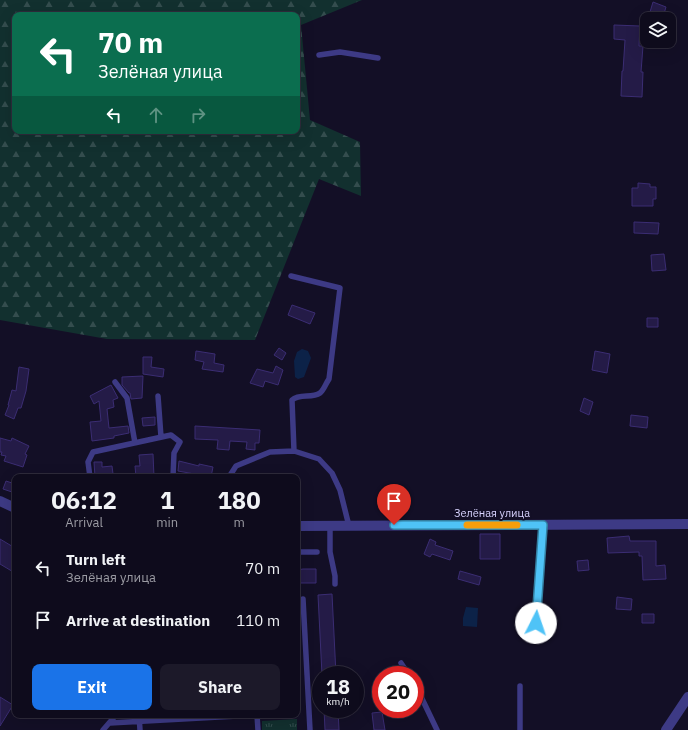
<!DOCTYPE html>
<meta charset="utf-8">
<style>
:root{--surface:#0e0b1c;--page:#1c1929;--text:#f1f3f6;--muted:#9b9ba3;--line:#2e2b3b;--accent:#1a73e8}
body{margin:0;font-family:"IBM Plex Sans",sans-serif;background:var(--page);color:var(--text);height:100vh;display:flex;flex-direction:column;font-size:15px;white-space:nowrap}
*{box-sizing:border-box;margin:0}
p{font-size:13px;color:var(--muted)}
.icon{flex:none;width:22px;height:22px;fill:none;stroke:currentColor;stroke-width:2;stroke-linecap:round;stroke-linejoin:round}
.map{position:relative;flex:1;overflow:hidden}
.sheet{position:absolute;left:12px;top:474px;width:288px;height:244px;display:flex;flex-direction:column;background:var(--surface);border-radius:8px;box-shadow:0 4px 16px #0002,0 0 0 1px var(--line)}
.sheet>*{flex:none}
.guide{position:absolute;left:12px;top:12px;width:288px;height:122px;border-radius:8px;box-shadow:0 4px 16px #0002,0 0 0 1px var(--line);background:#0b6e4f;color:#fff;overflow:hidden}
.tools{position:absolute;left:640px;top:12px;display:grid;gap:8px}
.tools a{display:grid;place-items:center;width:36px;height:36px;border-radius:8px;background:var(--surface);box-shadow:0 4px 16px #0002,0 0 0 1px var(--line);font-size:20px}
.speed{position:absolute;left:312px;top:666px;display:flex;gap:8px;font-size:20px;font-weight:700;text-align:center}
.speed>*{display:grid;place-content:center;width:52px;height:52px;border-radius:50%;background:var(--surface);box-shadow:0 4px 16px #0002,0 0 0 1px var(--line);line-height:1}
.speed small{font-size:10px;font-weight:400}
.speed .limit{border:6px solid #d22;background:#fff;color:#111}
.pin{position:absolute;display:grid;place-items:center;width:34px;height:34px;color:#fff;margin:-41px -17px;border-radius:50% 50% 50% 0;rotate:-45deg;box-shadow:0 0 4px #0007}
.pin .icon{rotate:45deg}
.me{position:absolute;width:44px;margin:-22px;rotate:4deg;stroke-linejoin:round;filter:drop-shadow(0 0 3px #0008)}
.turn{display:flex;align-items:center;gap:14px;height:84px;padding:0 20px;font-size:18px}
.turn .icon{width:52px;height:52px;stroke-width:2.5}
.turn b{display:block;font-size:28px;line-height:34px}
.lanes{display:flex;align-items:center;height:38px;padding:0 20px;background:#0003;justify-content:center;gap:20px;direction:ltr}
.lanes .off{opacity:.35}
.eta{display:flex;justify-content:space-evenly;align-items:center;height:68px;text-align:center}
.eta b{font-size:24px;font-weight:700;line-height:28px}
.button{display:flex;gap:8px;margin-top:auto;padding:8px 20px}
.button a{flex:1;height:46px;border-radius:8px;background:var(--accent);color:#fff;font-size:16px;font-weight:700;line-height:46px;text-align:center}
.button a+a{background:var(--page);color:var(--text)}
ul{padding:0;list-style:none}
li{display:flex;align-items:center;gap:12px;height:52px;padding:0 20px}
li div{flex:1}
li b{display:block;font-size:15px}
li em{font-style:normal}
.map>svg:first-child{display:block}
</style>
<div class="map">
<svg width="688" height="730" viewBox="0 0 688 730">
<defs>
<pattern id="forest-firs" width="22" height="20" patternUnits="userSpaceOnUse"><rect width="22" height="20" fill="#12302f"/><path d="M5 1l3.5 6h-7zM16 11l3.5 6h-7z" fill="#344d4e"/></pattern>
<pattern id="park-tufts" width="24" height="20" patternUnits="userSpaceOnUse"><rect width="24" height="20" fill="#12302f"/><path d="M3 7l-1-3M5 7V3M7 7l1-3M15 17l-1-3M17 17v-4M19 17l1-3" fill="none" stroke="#344d4e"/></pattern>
</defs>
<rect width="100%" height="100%" fill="#130f26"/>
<path fill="url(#forest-firs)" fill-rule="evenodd" d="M 0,0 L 362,0 L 301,25 L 310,120 L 360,142 L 361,196 L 319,179 L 255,340 L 107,339 L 0,320 ZM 15,15 L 297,15 L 297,131 L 15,131 Z"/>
<path fill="url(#park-tufts)" d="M 297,719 L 297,730 L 262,730 L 262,721 Z"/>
<path fill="#0c2248" d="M 302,349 L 308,351 L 311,358 L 304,377 L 298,379 L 295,377 L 294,361 L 297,352 Z
M 466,607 L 478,608 L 477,627 L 463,626 L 463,618 Z"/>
<path fill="#241b47" stroke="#3b2d73" d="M 653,2 L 666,7 L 663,17 L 650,12 Z
M 614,25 L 640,26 L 639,46 L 643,46 L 641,72 L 643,72 L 642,97 L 621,96 L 622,71 L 623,71 L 625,40 L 614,39 Z
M 638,183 L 650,184 L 650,187 L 656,187 L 656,199 L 653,199 L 653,206 L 632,206 L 632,188 L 638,188 Z
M 634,222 L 659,223 L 658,234 L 634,233 Z
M 664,254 L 666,270 L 652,271 L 651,255 Z
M 292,305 L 315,313 L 310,324 L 288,315 Z
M 647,318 L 658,318 L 658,327 L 647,327 Z
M 279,348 L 286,353 L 282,360 L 274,355 Z
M 196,351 L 215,354 L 214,363 L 224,365 L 223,372 L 202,369 L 204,362 L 195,360 Z
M 595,351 L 610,354 L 607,373 L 592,370 Z
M 143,357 L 152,357 L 151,367 L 164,369 L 163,377 L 143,374 Z
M 276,366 L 283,370 L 278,385 L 265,381 L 263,387 L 250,383 L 257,369 L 273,373 Z
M 19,367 L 29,369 L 26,391 L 21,408 L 18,408 L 14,419 L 5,415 L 9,405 L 8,405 L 12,390 L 16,391 Z
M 143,376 L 142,398 L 131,399 L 130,393 L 129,393 L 122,385 L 122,377 Z
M 111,385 L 118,398 L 113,400 L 114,407 L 107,409 L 109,428 L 128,426 L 129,433 L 114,436 L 114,438 L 92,441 L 90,422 L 101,421 L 99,401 L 94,404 L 90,396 Z
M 584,398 L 593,402 L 589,415 L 580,411 Z
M 631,415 L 648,417 L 647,428 L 630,426 Z
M 155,417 L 155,425 L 143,426 L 142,418 Z
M 195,426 L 260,430 L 259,443 L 255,443 L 255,450 L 246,449 L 247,442 L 230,441 L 229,450 L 217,449 L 218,440 L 195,439 Z
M 0,438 L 11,441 L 12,438 L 29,446 L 25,454 L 27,455 L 23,467 L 4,461 L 6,456 L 1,455 L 2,452 L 0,452 Z
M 153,454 L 154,477 L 136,477 L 135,466 L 140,466 L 139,455 Z
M 179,461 L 199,466 L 199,464 L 213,467 L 211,477 L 178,471 Z
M 94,462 L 102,462 L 102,467 L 112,466 L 113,474 L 103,474 L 104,477 L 95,477 Z
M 6,481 L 15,484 L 15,493 L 3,489 Z
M 480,534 L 500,534 L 500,559 L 480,559 Z
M 629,536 L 630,541 L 656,541 L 656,566 L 665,565 L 666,579 L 643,580 L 642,556 L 639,556 L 639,552 L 608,553 L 607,538 Z
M 0,539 L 15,548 L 15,573 L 0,564 Z
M 430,539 L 436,542 L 435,545 L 453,551 L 450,560 L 432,554 L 430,557 L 424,554 Z
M 588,560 L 589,570 L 578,571 L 577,561 Z
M 303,569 L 316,569 L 316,583 L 297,583 L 297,570 Z
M 460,571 L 481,577 L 479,585 L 458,579 Z
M 332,594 L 336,675 L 322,675 L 318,595 Z
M 617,597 L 632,599 L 631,610 L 616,609 Z
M 642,614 L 654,614 L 654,623 L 642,623 Z
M 0,697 L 13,705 L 0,726 Z
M 324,709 L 338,709 L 339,730 L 325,730 Z
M 382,712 L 385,730 L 374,730 L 372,713 Z"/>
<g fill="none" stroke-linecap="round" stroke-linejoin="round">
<path stroke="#3d3a85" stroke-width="5.5" d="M 319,55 L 340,52 L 378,58
M 291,276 L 340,288 L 329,379 C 326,383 324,390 320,393 C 312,399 300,393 292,400 L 294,451
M 115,382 L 127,398 L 135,443
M 158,396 L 161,437
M 90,477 L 88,462 L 93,452 L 171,435 L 180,442 L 174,453 L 173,477
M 229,477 L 236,466 L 270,452 L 294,451 L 319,459 L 332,473 L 340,490 L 349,526
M 330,525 L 330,552 L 335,576 L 335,584
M 297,552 L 317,552
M 303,599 L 310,730
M 536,623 L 543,525
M 401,663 L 409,675
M 415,684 L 437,730
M 139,715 L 140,730
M 257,715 L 258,730
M 110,723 L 257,715
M 103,730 L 116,715
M 520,730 L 520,686"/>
<path stroke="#3d3a85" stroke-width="10" d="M 0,501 L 15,508
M 297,526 L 688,524
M 666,730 L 688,697"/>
</g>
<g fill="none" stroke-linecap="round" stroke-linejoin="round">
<defs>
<path id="route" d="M 394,525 L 543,525 L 536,623"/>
</defs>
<use href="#route" stroke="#337fa1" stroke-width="10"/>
<use href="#route" stroke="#4fc3f7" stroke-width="7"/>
<path stroke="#f59e0b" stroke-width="7" d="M 467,525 L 517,525"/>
</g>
<g text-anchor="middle" stroke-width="4" stroke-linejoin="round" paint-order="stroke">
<g font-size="11" fill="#d9d4ff" stroke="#130f26">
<text x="492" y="517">Зелёная улица</text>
</g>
</g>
</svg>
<div class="tools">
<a><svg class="icon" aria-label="layers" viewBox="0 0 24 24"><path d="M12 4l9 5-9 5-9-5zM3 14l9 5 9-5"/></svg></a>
</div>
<div class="speed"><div>18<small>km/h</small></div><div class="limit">20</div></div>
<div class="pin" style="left:394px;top:525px;background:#d93025"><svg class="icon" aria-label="arrive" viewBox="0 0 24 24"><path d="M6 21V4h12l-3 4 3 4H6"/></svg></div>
<svg class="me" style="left:536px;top:623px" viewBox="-20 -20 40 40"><circle r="19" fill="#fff"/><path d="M0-13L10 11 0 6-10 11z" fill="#4fc3f7"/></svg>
<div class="guide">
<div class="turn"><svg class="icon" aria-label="left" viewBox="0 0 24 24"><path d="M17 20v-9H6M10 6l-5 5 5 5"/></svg><div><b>70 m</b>Зелёная улица</div></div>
<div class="lanes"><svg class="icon" aria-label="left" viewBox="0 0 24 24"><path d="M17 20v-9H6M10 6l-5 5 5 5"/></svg><svg class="icon off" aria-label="ahead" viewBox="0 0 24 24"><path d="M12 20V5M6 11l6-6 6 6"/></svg><svg class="icon off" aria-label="right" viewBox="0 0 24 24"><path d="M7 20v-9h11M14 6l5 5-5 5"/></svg></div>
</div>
<section class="sheet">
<div class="eta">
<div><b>06:12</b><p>Arrival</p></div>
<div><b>1</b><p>min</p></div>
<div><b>180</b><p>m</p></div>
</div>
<ul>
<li><svg class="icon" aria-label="left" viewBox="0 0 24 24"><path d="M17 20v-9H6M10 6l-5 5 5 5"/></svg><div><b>Turn left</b><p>Зелёная улица</p></div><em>70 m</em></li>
<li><svg class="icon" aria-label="arrive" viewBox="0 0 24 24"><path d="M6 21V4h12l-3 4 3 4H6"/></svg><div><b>Arrive at destination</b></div><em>110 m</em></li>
</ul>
<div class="button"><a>Exit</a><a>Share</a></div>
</section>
</div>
